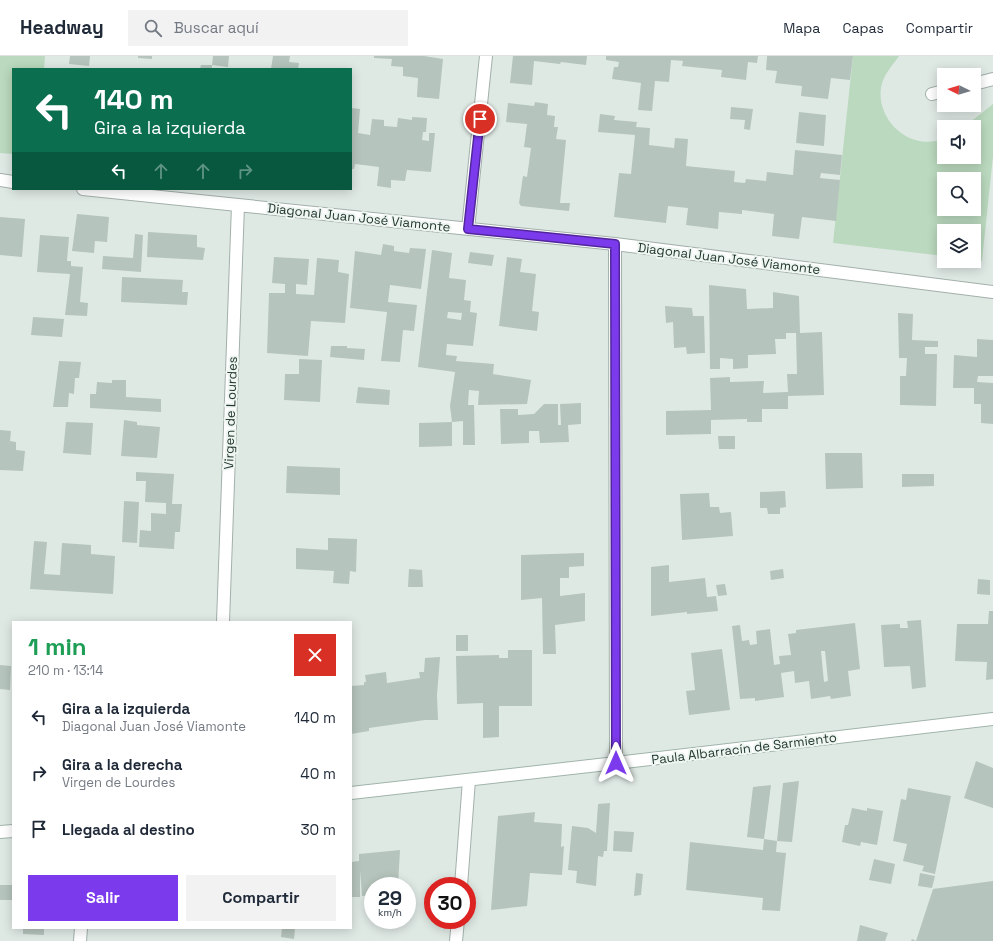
<!DOCTYPE html>
<html lang="es">
<meta charset="utf-8">
<style>
:root{--surface:#fff;--page:#f2f2f3;--text:#1f2937;--muted:#747a83;--line:#e0e1e3;--accent:#7c3aed}
body{margin:0;font-family:"Space Grotesk",sans-serif;background:var(--page);color:var(--text);height:100vh;display:flex;flex-direction:column;font-size:15px;white-space:nowrap}
*{box-sizing:border-box;margin:0}
p{font-size:13px;color:var(--muted)}
.icon{flex:none;width:22px;height:22px;fill:none;stroke:currentColor;stroke-width:2;stroke-linecap:round;stroke-linejoin:round}
.map{position:relative;flex:1;overflow:hidden}
.panel{position:absolute;left:12px;top:565px;width:340px;height:308px;display:flex;flex-direction:column;background:var(--surface);border-radius:0px;box-shadow:0 2px 10px #0003}
.panel>*{flex:none}
.hud{position:absolute;left:12px;top:12px;width:340px;height:122px;border-radius:0px;box-shadow:0 2px 10px #0003;background:#0b6e4f;color:#fff;overflow:hidden}
.needle{width:26px;rotate:275deg}
.controls{position:absolute;left:937px;top:12px;display:grid;gap:8px}
.controls a{display:grid;place-items:center;width:44px;height:44px;border-radius:0px;background:var(--surface);box-shadow:0 2px 10px #0003;font-size:20px}
.speed{position:absolute;left:364px;top:821px;display:flex;gap:8px;font-size:20px;font-weight:700;text-align:center}
.speed>*{display:grid;place-content:center;width:52px;height:52px;border-radius:50%;background:var(--surface);box-shadow:0 2px 10px #0003;line-height:1}
.speed small{font-size:10px;font-weight:400}
.speed .limit{border:6px solid #d22;background:#fff;color:#111}
.pin{position:absolute;display:grid;place-items:center;width:34px;height:34px;color:#fff;margin:-17px;border:2px solid #fff;border-radius:50%;box-shadow:0 1px 4px #0007}
.me{position:absolute;width:44px;margin:-22px;rotate:0deg;stroke-linejoin:round;filter:drop-shadow(0 0 3px #0008)}
.turn{display:flex;align-items:center;gap:14px;height:84px;padding:0 16px;font-size:18px}
.turn .icon{width:52px;height:52px;stroke-width:2.5}
.turn b{display:block;font-size:28px;line-height:34px}
.lanes{display:flex;align-items:center;height:38px;padding:0 16px;background:#0003;justify-content:center;gap:20px;direction:ltr}
.lanes .off{opacity:.35}
.round{display:grid;place-items:center;flex:none;width:42px;height:42px;border-radius:0px;background:var(--page)}
.summary{display:flex;align-items:center;justify-content:space-between;height:68px;padding:0 16px}
h1{font-size:24px;font-weight:800;line-height:30px;color:#1e9e55}
.action{display:flex;gap:8px;margin-top:auto;padding:8px 16px}
.action a{flex:1;height:46px;border-radius:0px;background:var(--accent);color:#fff;font-size:16px;font-weight:800;line-height:46px;text-align:center}
.action a+a{background:var(--page);color:var(--text)}
ul{padding:0;list-style:none}
li{display:flex;align-items:center;gap:12px;height:56px;padding:0 16px}
li div{flex:1}
li b{display:block;font-size:15px}
li em{font-style:normal}
header{display:flex;align-items:center;gap:24px;box-sizing:border-box;height:56px;padding:0 20px;background:var(--surface);border-bottom:1px solid var(--line)}
header strong{font-size:19px}
nav{display:flex;gap:22px;margin-inline-start:auto;font-size:14px}
.search{width:280px;height:36px;background:var(--page);display:flex;align-items:center;gap:10px;box-sizing:border-box;padding:0 14px;border-radius:0px;color:var(--muted);font-size:15px}
.map>svg:first-child{display:block}
</style>
<header>
<strong>Headway</strong>
<div class="search"><svg class="icon" aria-label="search" viewBox="0 0 24 24"><circle cx="10" cy="10" r="6"/><path d="M15 15l6 6"/></svg>Buscar aquí</div>
<nav><a>Mapa</a><a>Capas</a><a>Compartir</a></nav>
</header>
<div class="map">
<svg width="993" height="885" viewBox="0 0 993 885">
<rect width="100%" height="100%" fill="#dfe9e4"/>
<path fill="#bad9be" fill-rule="evenodd" d="M 0,0 L 45,0 L 44,13 L 13,13 L 13,98 L 0,97 Z
M 853,0 L 899,0 C 892,10 883,19 881,32 C 876,65 912,97 944,82 L 944,101 L 974,101 L 974,71 L 964,71 L 993,48 L 993,100 L 982,205 L 974,204 L 974,175 L 944,175 L 944,200 L 833,187 ZM 944,123 L 974,123 L 974,153 L 944,153 Z"/>
<path fill="#b5c4bc" fill-rule="evenodd" d="M 70,0 L 90,0 L 89,10 L 69,8 Z
M 138,0 L 152,0 L 152,3 L 138,2 Z
M 213,0 L 229,0 L 228,11 L 212,9 Z
M 273,0 L 290,0 L 289,6 L 299,7 L 298,13 L 271,13 Z
M 374,0 L 424,0 L 443,3 L 439,43 L 417,41 L 418,22 L 403,20 L 403,11 L 391,10 L 392,3 L 374,2 Z
M 513,0 L 587,0 L 586,9 L 561,6 L 560,8 L 534,5 L 532,29 L 510,27 Z
M 606,0 L 758,0 L 757,7 L 748,6 L 746,24 L 721,21 L 722,14 L 682,10 L 683,5 L 671,4 L 669,26 L 655,25 L 652,55 L 638,54 L 641,27 L 612,23 L 614,11 L 618,11 L 619,6 L 606,4 Z
M 767,0 L 853,0 L 850,24 L 831,22 L 828,43 L 801,40 L 802,30 L 775,27 L 777,15 L 766,14 Z
M 201,9 L 212,9 L 212,13 L 200,13 Z
M 535,46 L 548,48 L 547,59 L 555,60 L 554,71 L 558,71 L 556,83 L 566,84 L 560,147 L 570,147 L 569,155 L 521,150 L 519,147 L 523,120 L 527,121 L 531,92 L 524,91 L 527,68 L 506,66 L 508,47 L 534,50 Z
M 731,51 L 753,53 L 750,74 L 744,73 L 745,64 L 730,63 Z
M 351,52 L 360,53 L 358,77 L 370,79 L 372,63 L 384,64 L 384,70 L 397,71 L 398,62 L 412,64 L 412,61 L 427,62 L 426,76 L 423,76 L 422,84 L 429,85 L 429,77 L 435,77 L 431,116 L 407,114 L 405,125 L 391,124 L 391,132 L 377,130 L 379,111 L 355,108 L 354,113 L 351,113 Z
M 799,56 L 826,59 L 824,90 L 796,87 Z
M 600,58 L 615,60 L 614,64 L 637,66 L 636,71 L 650,72 L 649,89 L 674,92 L 675,82 L 688,83 L 686,110 L 735,115 L 734,126 L 745,127 L 746,123 L 766,125 L 767,116 L 793,119 L 795,94 L 842,99 L 840,119 L 821,117 L 820,122 L 840,124 L 836,165 L 802,161 L 799,183 L 772,180 L 774,158 L 742,154 L 742,158 L 719,156 L 718,173 L 686,169 L 688,152 L 668,150 L 666,167 L 614,161 L 619,117 L 631,118 L 635,79 L 598,76 Z
M 77,158 L 109,161 L 107,186 L 95,185 L 94,197 L 72,195 Z
M 0,161 L 25,163 L 22,201 L 0,199 Z
M 148,176 L 197,179 L 197,191 L 205,192 L 203,204 L 147,201 Z
M 135,178 L 143,179 L 141,216 L 102,213 L 103,200 L 133,202 Z
M 40,179 L 69,181 L 67,205 L 71,205 L 71,210 L 83,211 L 80,246 L 88,247 L 87,260 L 65,259 L 70,218 L 37,216 Z
M 383,188 L 394,190 L 394,195 L 409,197 L 410,192 L 426,193 L 421,233 L 390,229 L 388,246 L 417,249 L 414,275 L 403,274 L 400,306 L 381,305 L 387,256 L 350,252 L 355,195 L 381,199 Z
M 432,194 L 452,197 L 449,222 L 466,224 L 464,244 L 471,245 L 470,256 L 477,257 L 473,290 L 447,288 L 446,299 L 457,300 L 456,305 L 494,308 L 493,318 L 531,324 L 527,348 L 478,349 L 479,335 L 469,334 L 468,349 L 474,349 L 475,389 L 463,389 L 463,365 L 452,366 L 450,350 L 455,316 L 418,311 ZM 448,256 L 462,257 L 461,264 L 447,262 Z
M 470,196 L 494,199 L 492,210 L 468,207 Z
M 274,201 L 309,203 L 307,229 L 296,228 L 296,238 L 314,239 L 317,202 L 339,204 L 338,216 L 349,218 L 345,267 L 311,265 L 308,300 L 267,297 L 269,237 L 285,237 L 285,228 L 272,227 Z
M 507,201 L 522,203 L 520,216 L 536,218 L 532,255 L 539,256 L 537,275 L 499,270 Z
M 122,221 L 183,224 L 182,236 L 188,236 L 187,249 L 121,246 Z
M 709,229 L 746,233 L 747,253 L 773,252 L 773,236 L 799,240 L 800,277 L 822,276 L 824,339 L 788,340 L 788,353 L 762,353 L 762,366 L 747,366 L 747,363 L 711,364 L 711,378 L 666,379 L 666,355 L 711,354 L 710,322 L 730,321 L 730,326 L 764,325 L 763,337 L 788,336 L 787,318 L 797,318 L 796,277 L 786,277 L 786,283 L 775,283 L 776,298 L 748,299 L 748,312 L 733,313 L 733,303 L 720,302 L 720,313 L 710,313 Z
M 665,250 L 692,252 L 693,260 L 704,260 L 705,297 L 687,298 L 686,291 L 674,292 L 673,266 L 666,267 Z
M 898,257 L 913,258 L 912,284 L 938,285 L 938,291 L 925,291 L 925,298 L 937,298 L 936,350 L 900,349 L 900,320 L 906,320 L 907,302 L 899,302 Z
M 33,261 L 64,263 L 62,281 L 31,279 Z
M 977,283 L 993,284 L 993,320 L 978,320 L 977,326 L 993,327 L 993,368 L 981,367 L 981,348 L 974,348 L 974,332 L 953,332 L 954,299 L 977,301 Z
M 331,290 L 347,290 L 347,292 L 365,293 L 364,304 L 330,301 Z
M 299,303 L 322,304 L 320,346 L 284,344 L 285,318 L 299,318 Z
M 59,305 L 81,306 L 79,322 L 75,322 L 74,338 L 69,337 L 68,351 L 53,351 Z
M 112,324 L 126,324 L 126,341 L 161,343 L 161,356 L 90,352 L 90,338 L 96,338 L 97,326 L 112,327 Z
M 358,331 L 390,334 L 389,349 L 356,347 Z
M 581,347 L 581,368 L 568,369 L 569,386 L 540,387 L 539,375 L 529,375 L 529,387 L 501,388 L 500,353 L 518,353 L 518,359 L 534,358 L 544,348 L 558,348 L 558,369 L 561,369 L 560,348 Z
M 124,364 L 137,366 L 137,369 L 160,371 L 157,402 L 121,400 Z
M 66,366 L 93,367 L 91,399 L 63,397 Z
M 452,366 L 452,390 L 419,391 L 419,367 Z
M 0,374 L 11,375 L 10,385 L 16,386 L 16,394 L 25,395 L 23,415 L 0,414 Z
M 718,380 L 735,380 L 735,393 L 719,393 Z
M 825,397 L 862,397 L 863,432 L 826,433 Z
M 287,410 L 340,412 L 340,439 L 286,437 Z
M 136,416 L 174,418 L 172,448 L 182,448 L 180,476 L 175,476 L 174,493 L 139,491 L 140,474 L 151,475 L 151,457 L 166,458 L 166,447 L 145,446 L 146,425 L 136,425 Z
M 902,418 L 934,418 L 934,430 L 902,431 Z
M 785,435 L 786,451 L 780,452 L 780,458 L 768,458 L 767,452 L 760,452 L 760,436 Z
M 709,437 L 710,451 L 719,451 L 720,457 L 731,456 L 733,480 L 682,484 L 680,438 Z
M 124,445 L 139,446 L 137,487 L 122,486 Z
M 328,482 L 357,483 L 356,516 L 350,515 L 349,528 L 333,527 L 334,515 L 296,513 L 296,492 L 328,494 Z
M 34,485 L 47,486 L 44,518 L 60,519 L 62,487 L 91,489 L 91,498 L 115,500 L 113,538 L 30,533 Z
M 584,497 L 584,510 L 569,511 L 569,522 L 560,522 L 560,540 L 585,537 L 585,565 L 555,569 L 556,598 L 543,598 L 542,542 L 521,544 L 521,499 Z
M 669,509 L 669,526 L 705,522 L 707,541 L 716,540 L 718,555 L 687,558 L 687,556 L 651,560 L 651,511 Z
M 409,513 L 422,514 L 423,531 L 408,531 Z
M 783,513 L 784,522 L 771,524 L 770,515 Z
M 978,523 L 990,524 L 990,539 L 977,538 Z
M 725,528 L 727,539 L 718,540 L 716,529 Z
M 989,555 L 993,555 L 993,623 L 986,624 L 987,606 L 955,605 L 957,568 L 988,568 Z
M 921,564 L 926,631 L 912,633 L 910,610 L 884,611 L 881,569 L 900,568 L 900,572 L 908,572 L 907,565 Z
M 855,567 L 860,613 L 848,615 L 851,640 L 831,643 L 830,640 L 811,643 L 809,625 L 795,627 L 794,615 L 781,617 L 784,641 L 755,645 L 755,642 L 740,643 L 732,570 L 740,569 L 742,585 L 749,584 L 750,589 L 757,588 L 756,575 L 770,573 L 774,609 L 780,608 L 779,600 L 791,599 L 788,578 L 796,577 L 796,574 ZM 821,595 L 825,595 L 828,625 L 824,626 Z
M 456,579 L 468,579 L 468,595 L 456,595 Z
M 722,593 L 730,654 L 689,659 L 686,635 L 695,634 L 691,597 Z
M 508,594 L 532,594 L 532,650 L 499,650 L 499,681 L 483,682 L 483,647 L 457,648 L 456,600 L 499,599 L 499,602 L 508,602 Z
M 440,601 L 437,639 L 438,664 L 425,664 L 369,672 L 369,675 L 351,678 L 351,630 L 364,629 L 364,626 L 366,626 L 365,619 L 386,616 L 387,627 L 420,622 L 419,616 L 424,616 L 425,602 Z
M 0,609 L 11,610 L 10,634 L 0,633 Z
M 976,705 L 993,712 L 993,752 L 964,742 Z
M 799,725 L 792,786 L 777,785 L 783,727 Z
M 771,729 L 764,783 L 747,781 L 753,731 Z
M 908,732 L 951,740 L 935,818 L 922,815 L 924,810 L 903,805 L 907,788 L 893,785 L 901,743 L 906,744 Z
M 610,747 L 607,795 L 604,795 L 603,801 L 598,800 L 596,830 L 576,827 L 577,815 L 568,814 L 572,770 L 588,772 L 596,777 L 598,748 Z
M 852,752 L 867,755 L 867,752 L 883,755 L 877,789 L 861,786 L 860,790 L 842,786 L 845,769 L 848,769 Z
M 535,756 L 534,766 L 562,768 L 561,791 L 564,790 L 562,819 L 530,817 L 527,850 L 491,854 L 498,760 Z
M 614,775 L 634,776 L 632,796 L 613,795 Z
M 764,783 L 777,785 L 776,796 L 786,797 L 780,855 L 762,854 L 763,842 L 686,834 L 690,786 L 763,794 Z
M 400,794 L 398,830 L 373,830 L 373,839 L 362,840 L 360,814 L 360,841 L 351,841 L 351,806 L 359,805 L 359,798 Z
M 874,803 L 895,808 L 891,828 L 869,824 Z
M 636,817 L 643,818 L 641,839 L 634,840 Z
M 920,817 L 935,820 L 932,832 L 918,830 Z
M 993,825 L 993,885 L 911,885 L 912,883 L 916,885 L 933,833 Z
M 0,829 L 13,829 L 13,844 L 0,844 Z
M 860,869 L 888,877 L 885,885 L 857,885 Z
M 23,872 L 44,872 L 44,879 L 23,878 Z
M 282,872 L 295,872 L 294,883 L 281,881 Z"/>
<g fill="none" stroke-linecap="round" stroke-linejoin="round">
<defs>
<path id="street" d="M 974,28 L 993,23
M 932,38 L 944,35
M 0,124 L 13,126
M 83,133 L 615,188 L 993,236
M 468,173 L 486,0
M 615,188 L 616,707
M 223,566 L 238,149
M 461,830 L 469,724
M 80,885 L 81,872
M 456,885 L 458,864"/>
<path id="secondary" d="M 351,737 L 616,707 L 993,663
M 0,776 L 13,775"/>
</defs>
<use href="#street" stroke="#a3b0aa" stroke-width="14"/>
<use href="#secondary" stroke="#a0b4aa" stroke-width="14"/>
<use href="#street" stroke="#fff" stroke-width="12"/>
<use href="#secondary" stroke="#fff" stroke-width="12"/>
</g>
<g fill="none" stroke-linecap="round" stroke-linejoin="round">
<defs>
<path id="route" d="M 480,63 L 468,173 L 615,188 L 616,707"/>
</defs>
<use href="#route" stroke="#51269a" stroke-width="10"/>
<use href="#route" stroke="#7c3aed" stroke-width="7"/>
</g>
<g text-anchor="middle" stroke-width="4" stroke-linejoin="round" paint-order="stroke">
<g font-size="13" fill="#22382f" stroke="#eff6f2">
<text transform="translate(359 161) rotate(6)" y="5">Diagonal Juan José Viamonte</text>
<text transform="translate(729 202) rotate(7)" y="5">Diagonal Juan José Viamonte</text>
<text transform="translate(230 357) rotate(-88)" y="5">Virgen de Lourdes</text>
<text transform="translate(744 692) rotate(-7)" y="5">Paula Albarracín de Sarmiento</text>
</g>
</g>
</svg>
<div class="controls">
<a><svg class="needle" viewBox="-14 -14 28 28"><path d="M0-13l5 13h-10z" fill="#e53935"/><path d="M0 13l5-13h-10z" fill="#747a83"/></svg></a>
<a><svg class="icon" aria-label="sound" viewBox="0 0 24 24"><path d="M4 9h4l5-4v14l-5-4H4zM17 9q2 3 0 6"/></svg></a>
<a><svg class="icon" aria-label="search" viewBox="0 0 24 24"><circle cx="10" cy="10" r="6"/><path d="M15 15l6 6"/></svg></a>
<a><svg class="icon" aria-label="layers" viewBox="0 0 24 24"><path d="M12 4l9 5-9 5-9-5zM3 14l9 5 9-5"/></svg></a>
</div>
<div class="speed"><div>29<small>km/h</small></div><div class="limit">30</div></div>
<div class="pin" style="left:480px;top:63px;background:#d93025"><svg class="icon" aria-label="arrive" viewBox="0 0 24 24"><path d="M6 21V4h12l-3 4 3 4H6"/></svg></div>
<svg class="me" style="left:616px;top:707px" viewBox="-20 -20 40 40"><path d="M0-17L14 15 0 8-14 15z" fill="#7c3aed" stroke="#fff" stroke-width="4"/></svg>
<div class="hud">
<div class="turn"><svg class="icon" aria-label="left" viewBox="0 0 24 24"><path d="M17 20v-9H6M10 6l-5 5 5 5"/></svg><div><b>140 m</b>Gira a la izquierda</div></div>
<div class="lanes"><svg class="icon" aria-label="left" viewBox="0 0 24 24"><path d="M17 20v-9H6M10 6l-5 5 5 5"/></svg><svg class="icon off" aria-label="ahead" viewBox="0 0 24 24"><path d="M12 20V5M6 11l6-6 6 6"/></svg><svg class="icon off" aria-label="ahead" viewBox="0 0 24 24"><path d="M12 20V5M6 11l6-6 6 6"/></svg><svg class="icon off" aria-label="right" viewBox="0 0 24 24"><path d="M7 20v-9h11M14 6l5 5-5 5"/></svg></div>
</div>
<section class="panel">
<div class="summary"><div><h1>1 min</h1><p>210 m · 13:14</p></div><a class="round" style="background:#d93025;color:#fff"><svg class="icon" aria-label="close" viewBox="0 0 24 24"><path d="M6 6l12 12M18 6L6 18"/></svg></a></div>
<ul>
<li><svg class="icon" aria-label="left" viewBox="0 0 24 24"><path d="M17 20v-9H6M10 6l-5 5 5 5"/></svg><div><b>Gira a la izquierda</b><p>Diagonal Juan José Viamonte</p></div><em>140 m</em></li>
<li><svg class="icon" aria-label="right" viewBox="0 0 24 24"><path d="M7 20v-9h11M14 6l5 5-5 5"/></svg><div><b>Gira a la derecha</b><p>Virgen de Lourdes</p></div><em>40 m</em></li>
<li><svg class="icon" aria-label="arrive" viewBox="0 0 24 24"><path d="M6 21V4h12l-3 4 3 4H6"/></svg><div><b>Llegada al destino</b></div><em>30 m</em></li>
</ul>
<div class="action"><a>Salir</a><a>Compartir</a></div>
</section>
</div>
